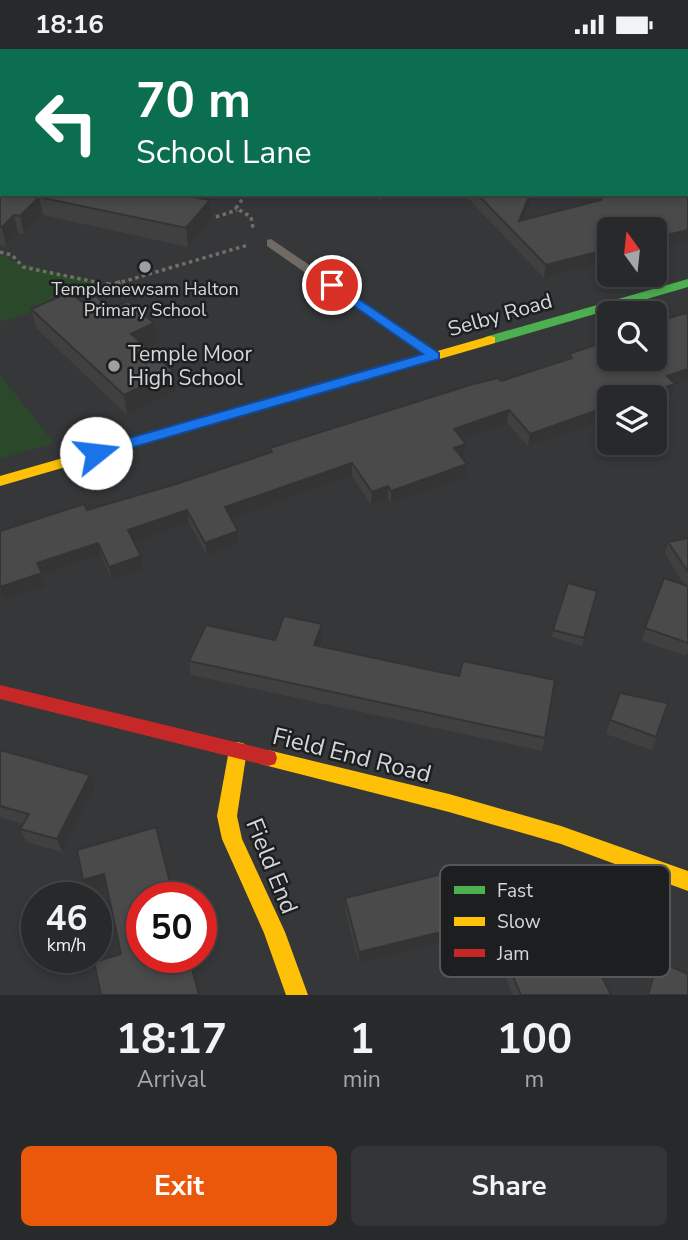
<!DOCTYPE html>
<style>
:root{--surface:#28292b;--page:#343537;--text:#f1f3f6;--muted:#a5a6a9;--line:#444547;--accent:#ea580c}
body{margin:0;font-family:"Nunito Sans",sans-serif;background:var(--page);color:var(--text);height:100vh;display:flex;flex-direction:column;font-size:26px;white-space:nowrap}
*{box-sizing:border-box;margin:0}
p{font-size:23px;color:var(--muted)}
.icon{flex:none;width:38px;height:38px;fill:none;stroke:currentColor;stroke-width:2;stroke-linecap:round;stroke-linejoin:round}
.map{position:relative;height:946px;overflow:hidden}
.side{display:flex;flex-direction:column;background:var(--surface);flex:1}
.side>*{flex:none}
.guide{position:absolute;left:0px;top:0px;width:690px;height:147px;box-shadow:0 4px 10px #0003,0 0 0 2px var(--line);background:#0b6e4f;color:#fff;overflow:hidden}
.needle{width:46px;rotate:345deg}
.fabs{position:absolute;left:597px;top:168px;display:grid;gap:14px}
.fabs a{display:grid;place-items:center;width:70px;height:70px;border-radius:10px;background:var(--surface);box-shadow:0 4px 10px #0003,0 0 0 2px var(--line);font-size:35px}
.speed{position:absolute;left:21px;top:833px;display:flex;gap:14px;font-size:35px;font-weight:700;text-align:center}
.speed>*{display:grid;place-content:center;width:91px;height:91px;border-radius:50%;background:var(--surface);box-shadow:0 4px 10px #0003,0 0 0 2px var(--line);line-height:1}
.speed small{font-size:18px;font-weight:400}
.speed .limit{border:10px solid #d22;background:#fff;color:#111}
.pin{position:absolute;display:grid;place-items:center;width:60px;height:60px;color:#fff;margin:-30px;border:4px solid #fff;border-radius:50%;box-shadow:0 2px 7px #0007}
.me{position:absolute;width:77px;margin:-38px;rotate:74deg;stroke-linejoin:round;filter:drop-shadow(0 0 5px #0008)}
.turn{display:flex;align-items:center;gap:24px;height:147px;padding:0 21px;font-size:32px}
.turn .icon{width:91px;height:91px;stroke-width:2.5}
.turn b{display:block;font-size:49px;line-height:60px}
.eta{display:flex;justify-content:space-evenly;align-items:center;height:119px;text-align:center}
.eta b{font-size:42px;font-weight:700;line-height:49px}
.action{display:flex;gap:14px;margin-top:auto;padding:14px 21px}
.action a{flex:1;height:80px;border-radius:10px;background:var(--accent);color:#fff;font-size:28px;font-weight:700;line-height:80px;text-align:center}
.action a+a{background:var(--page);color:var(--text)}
.status{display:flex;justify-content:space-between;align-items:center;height:49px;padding:0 35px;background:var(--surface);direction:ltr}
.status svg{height:19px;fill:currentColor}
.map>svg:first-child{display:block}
</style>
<div class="status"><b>18:16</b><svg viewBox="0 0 49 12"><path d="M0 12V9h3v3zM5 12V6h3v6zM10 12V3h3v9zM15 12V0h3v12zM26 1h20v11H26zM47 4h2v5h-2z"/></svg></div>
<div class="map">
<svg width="688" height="946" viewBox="0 0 688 946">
<rect width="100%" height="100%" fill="#353739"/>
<path fill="#2c482a" d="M 0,205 L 7,206 L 9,211 L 104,236 L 100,241 L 0,273 Z
M 0,326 L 54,394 L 0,410 Z"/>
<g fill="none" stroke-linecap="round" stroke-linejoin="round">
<path stroke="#706d6a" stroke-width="3.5" stroke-dasharray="3.5 3.5" stroke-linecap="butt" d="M 246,145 L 236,159 L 251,168 L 253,179
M 216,168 L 237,161
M 0,203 L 12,206 L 23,218 L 105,235
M 115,235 L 248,196"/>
<path stroke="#706d6a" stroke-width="4.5" stroke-dasharray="5 5" stroke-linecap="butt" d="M 96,233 L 111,236 L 121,233"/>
<path fill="#706a64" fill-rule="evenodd" d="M 127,0 L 137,0 L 125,2 Z
M 271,190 L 439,304 L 441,307 L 439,310 L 429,310 L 267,197 L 267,191 Z"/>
<path fill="#706a64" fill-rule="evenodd" d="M 177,0 L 210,0 L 211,2 L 178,2 Z
M 655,0 L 675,0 L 675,2 L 655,2 Z"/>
<path fill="#4caf50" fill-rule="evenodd" d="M 688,230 L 688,238 L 495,294 L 485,294 L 483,291 L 485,288 Z"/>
<path fill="#ffc107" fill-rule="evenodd" d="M 490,287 L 495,288 L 495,294 L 0,437 L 0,427 Z
M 238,693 L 245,695 L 247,701 L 237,767 L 242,790 L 285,883 L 308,946 L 286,946 L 264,884 L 222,790 L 217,767 L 229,701 L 231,695 Z
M 268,701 L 449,745 L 561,777 L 688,822 L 688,842 L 561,795 L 449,763 L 268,717 L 261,715 L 259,709 L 261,703 Z"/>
<path fill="#c62828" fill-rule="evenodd" d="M 0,636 L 268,701 L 275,703 L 277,709 L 275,715 L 268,717 L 0,650 Z"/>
</g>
<path fill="#404040" d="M 0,0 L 75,0 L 76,2 L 2,2 L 2,145 L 183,147 L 212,170 L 188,198 L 43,166 L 24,185 L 18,184 L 6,197 L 0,196 Z
M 484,0 L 642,0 L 641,2 L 484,2 Z
M 376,145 L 385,145 L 381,152 Z
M 466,145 L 532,145 L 531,150 L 523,171 L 609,180 L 609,212 L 544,229 L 466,147 Z
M 82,253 L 110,260 L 157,294 L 146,299 L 173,322 L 176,342 L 127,366 L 36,279 L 31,260 Z
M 569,305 L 674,336 L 672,347 L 654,353 L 654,348 L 528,397 L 507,374 L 462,390 L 466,395 L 464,408 L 462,408 L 466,428 L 391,454 L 388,450 L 371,456 L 352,427 L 231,469 L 238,482 L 239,495 L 207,506 L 189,474 L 133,492 L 143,520 L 112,531 L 101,506 L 42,526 L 45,537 L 4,550 L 0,539 L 0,482 L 87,461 L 176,435 L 270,404 L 270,399 L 501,332 L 568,310 Z
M 688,489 L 688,603 L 686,607 L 642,592 L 645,579 L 684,536 L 665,505 L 668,493 Z
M 597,542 L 582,597 L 552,588 L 553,581 Z
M 322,575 L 323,588 L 319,597 L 545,689 L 542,702 L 191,626 L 189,612 L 275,591 Z
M 668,654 L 652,701 L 606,685 L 610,671 Z
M 0,701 L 94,739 L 62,803 L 26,793 L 20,780 L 23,775 L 0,768 Z
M 345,849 L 466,877 L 464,889 L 359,915 L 345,861 Z
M 464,860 L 517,882 L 516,889 L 479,901 L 463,866 Z
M 502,902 L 611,946 L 513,946 L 499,914 Z
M 658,912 L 688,946 L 647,946 L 653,923 Z"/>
<path fill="#343434" d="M 61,0 L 75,0 L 76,2 L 59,2 Z
M 265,0 L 278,0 L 277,2 L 264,2 Z
M 530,145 L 532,145 L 531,150 L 518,184 L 519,172 Z
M 39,148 L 43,166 L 24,185 L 20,167 Z
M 210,151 L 212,170 L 188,198 L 186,179 Z
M 14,166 L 18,184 L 6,197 L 2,178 Z
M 688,181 L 688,192 L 654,201 L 654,189 Z
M 609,200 L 609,212 L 544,229 L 546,216 Z
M 154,274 L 157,294 L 134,304 L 131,285 Z
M 688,320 L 688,331 L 674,336 L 672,347 L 654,353 L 654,348 L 635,348 L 667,327 Z
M 173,322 L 176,342 L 127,366 L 124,346 Z
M 609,357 L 609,369 L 528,397 L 530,385 Z
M 509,361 L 507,374 L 453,393 L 454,380 Z
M 466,395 L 464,408 L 452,411 L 454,399 Z
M 352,414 L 352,427 L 226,471 L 225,458 Z
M 467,415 L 466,428 L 391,454 L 391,442 Z
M 388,437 L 388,450 L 371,456 L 372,443 Z
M 187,461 L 189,474 L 130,494 L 128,481 Z
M 238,482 L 239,495 L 207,506 L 205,494 Z
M 98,494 L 101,506 L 42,526 L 45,537 L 4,550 L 0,538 L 37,514 Z
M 141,507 L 143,520 L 112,531 L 109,518 Z
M 322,575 L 323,588 L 315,610 L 314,596 Z
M 90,726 L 94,739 L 62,803 L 57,790 Z
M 104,825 L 108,837 L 87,844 L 83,831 Z
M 466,877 L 464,889 L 359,915 L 359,903 Z
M 517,882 L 516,889 L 479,901 L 480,895 Z"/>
<path fill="#4a4a4b" stroke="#343434" stroke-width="2" d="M 0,0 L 61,0 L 59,2 L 2,2 L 2,61 L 0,60 Z
M 214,0 L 265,0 L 264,2 L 212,2 Z
M 504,0 L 642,0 L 641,2 L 517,2 Z
M 2,70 L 2,145 L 176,145 L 210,151 L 186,179 L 39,148 L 20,167 L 14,166 L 2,178 L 0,178 L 0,72 Z
M 688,93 L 688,181 L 654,189 L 654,180 L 609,180 L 609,200 L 546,216 L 477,145 L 530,145 L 519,172 L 601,151 L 603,145 L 688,145 Z
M 70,243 L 82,253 L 96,247 L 110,260 L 128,252 L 154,274 L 131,285 L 173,322 L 124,346 L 31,260 Z
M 688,264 L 688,320 L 667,327 L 675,335 L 635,348 L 609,348 L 609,357 L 530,385 L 509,361 L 454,380 L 466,395 L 454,399 L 467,415 L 391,442 L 388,437 L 372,443 L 352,414 L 225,458 L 238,482 L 205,494 L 187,461 L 128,481 L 141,507 L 109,518 L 98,494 L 37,514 L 42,524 L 0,538 L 0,482 L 84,455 L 87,461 L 176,435 L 272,403 L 270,399 L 362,370 L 473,335 L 498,329 L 501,332 L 572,309 L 569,305 L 609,291 L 609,310 L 654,310 L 654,275 L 678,266 Z
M 688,489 L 688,523 L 668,493 Z
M 664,529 L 688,537 L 688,594 L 645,579 Z
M 568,534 L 597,542 L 584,589 L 553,581 Z
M 284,567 L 322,575 L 314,596 L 459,627 L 463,612 L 555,631 L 545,689 L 189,612 L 206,576 L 275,591 Z
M 620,644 L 668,654 L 656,688 L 610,671 Z
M 0,701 L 90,726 L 57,790 L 20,780 L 29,765 L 0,757 Z
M 156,778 L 174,849 L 142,849 L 142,908 L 189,908 L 199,946 L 101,946 L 94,913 L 121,905 L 104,825 L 83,831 L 77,801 Z
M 442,825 L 443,829 L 449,827 L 466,877 L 359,903 L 345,849 Z
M 577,877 L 611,946 L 521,946 L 502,902 Z
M 658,912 L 688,925 L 688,946 L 648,946 Z"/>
<path fill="#1a73e8" stroke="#114b97" stroke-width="2" d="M 332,232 L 439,304 L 439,310 L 96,409 L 91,407 L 88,404 L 91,400 L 423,305 L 328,239 L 328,233 Z"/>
<g fill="#9d9fa1" stroke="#1d1e1f" stroke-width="2.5">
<circle cx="145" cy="218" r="7"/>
<circle cx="114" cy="317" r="7"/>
</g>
<g text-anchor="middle" stroke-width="5" stroke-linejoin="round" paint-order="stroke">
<g font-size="18" fill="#d5d7d9" stroke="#1d1e1f">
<text x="145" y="246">Templenewsam Halton<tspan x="145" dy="21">Primary School</tspan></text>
</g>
<g font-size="21" fill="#d5d7d9" stroke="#1d1e1f">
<text transform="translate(500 266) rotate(-16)" y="7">Selby Road</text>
</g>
<g font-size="21" fill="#d5d7d9" stroke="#1d1e1f" text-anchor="start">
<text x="128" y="312">Temple Moor<tspan x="128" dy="24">High School</tspan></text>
</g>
<g font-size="24" fill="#d5d7d9" stroke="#1d1e1f">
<text transform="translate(352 706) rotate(14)" y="8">Field End Road</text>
<text transform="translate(272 817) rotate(68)" y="8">Field End</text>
</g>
</g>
<rect x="440" y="816" width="230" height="112" rx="10" fill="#1d1e1f" stroke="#545657" stroke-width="2"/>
<rect x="454" y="837" width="31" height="8" fill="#4caf50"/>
<rect x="454" y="868" width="31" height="9" fill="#ffc107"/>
<rect x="454" y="900" width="31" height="8" fill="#c62828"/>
<g font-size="19" fill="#d5d7d9">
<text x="497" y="848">Fast</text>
<text x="497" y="879">Slow</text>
<text x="497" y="911">Jam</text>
</g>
</svg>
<div class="fabs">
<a><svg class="needle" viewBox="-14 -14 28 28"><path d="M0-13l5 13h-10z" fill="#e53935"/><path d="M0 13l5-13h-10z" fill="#a5a6a9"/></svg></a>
<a><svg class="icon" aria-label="search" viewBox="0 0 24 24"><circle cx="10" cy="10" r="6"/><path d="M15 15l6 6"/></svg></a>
<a><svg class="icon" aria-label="layers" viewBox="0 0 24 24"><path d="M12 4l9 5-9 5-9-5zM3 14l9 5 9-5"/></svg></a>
</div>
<div class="speed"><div>46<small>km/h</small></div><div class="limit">50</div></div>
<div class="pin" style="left:332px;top:236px;background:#d93025"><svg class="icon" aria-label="arrive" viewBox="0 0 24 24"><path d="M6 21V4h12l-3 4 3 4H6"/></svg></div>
<svg class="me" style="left:96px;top:404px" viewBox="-20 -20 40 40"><circle r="19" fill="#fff"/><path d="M0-13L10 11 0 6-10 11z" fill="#1a73e8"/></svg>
<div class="guide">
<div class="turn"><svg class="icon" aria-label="left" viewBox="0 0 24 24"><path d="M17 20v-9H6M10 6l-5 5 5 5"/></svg><div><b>70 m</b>School Lane</div></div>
</div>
</div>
<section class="side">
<div class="eta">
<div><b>18:17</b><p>Arrival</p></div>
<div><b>1</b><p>min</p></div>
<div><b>100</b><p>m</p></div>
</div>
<div class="action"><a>Exit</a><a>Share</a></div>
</section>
